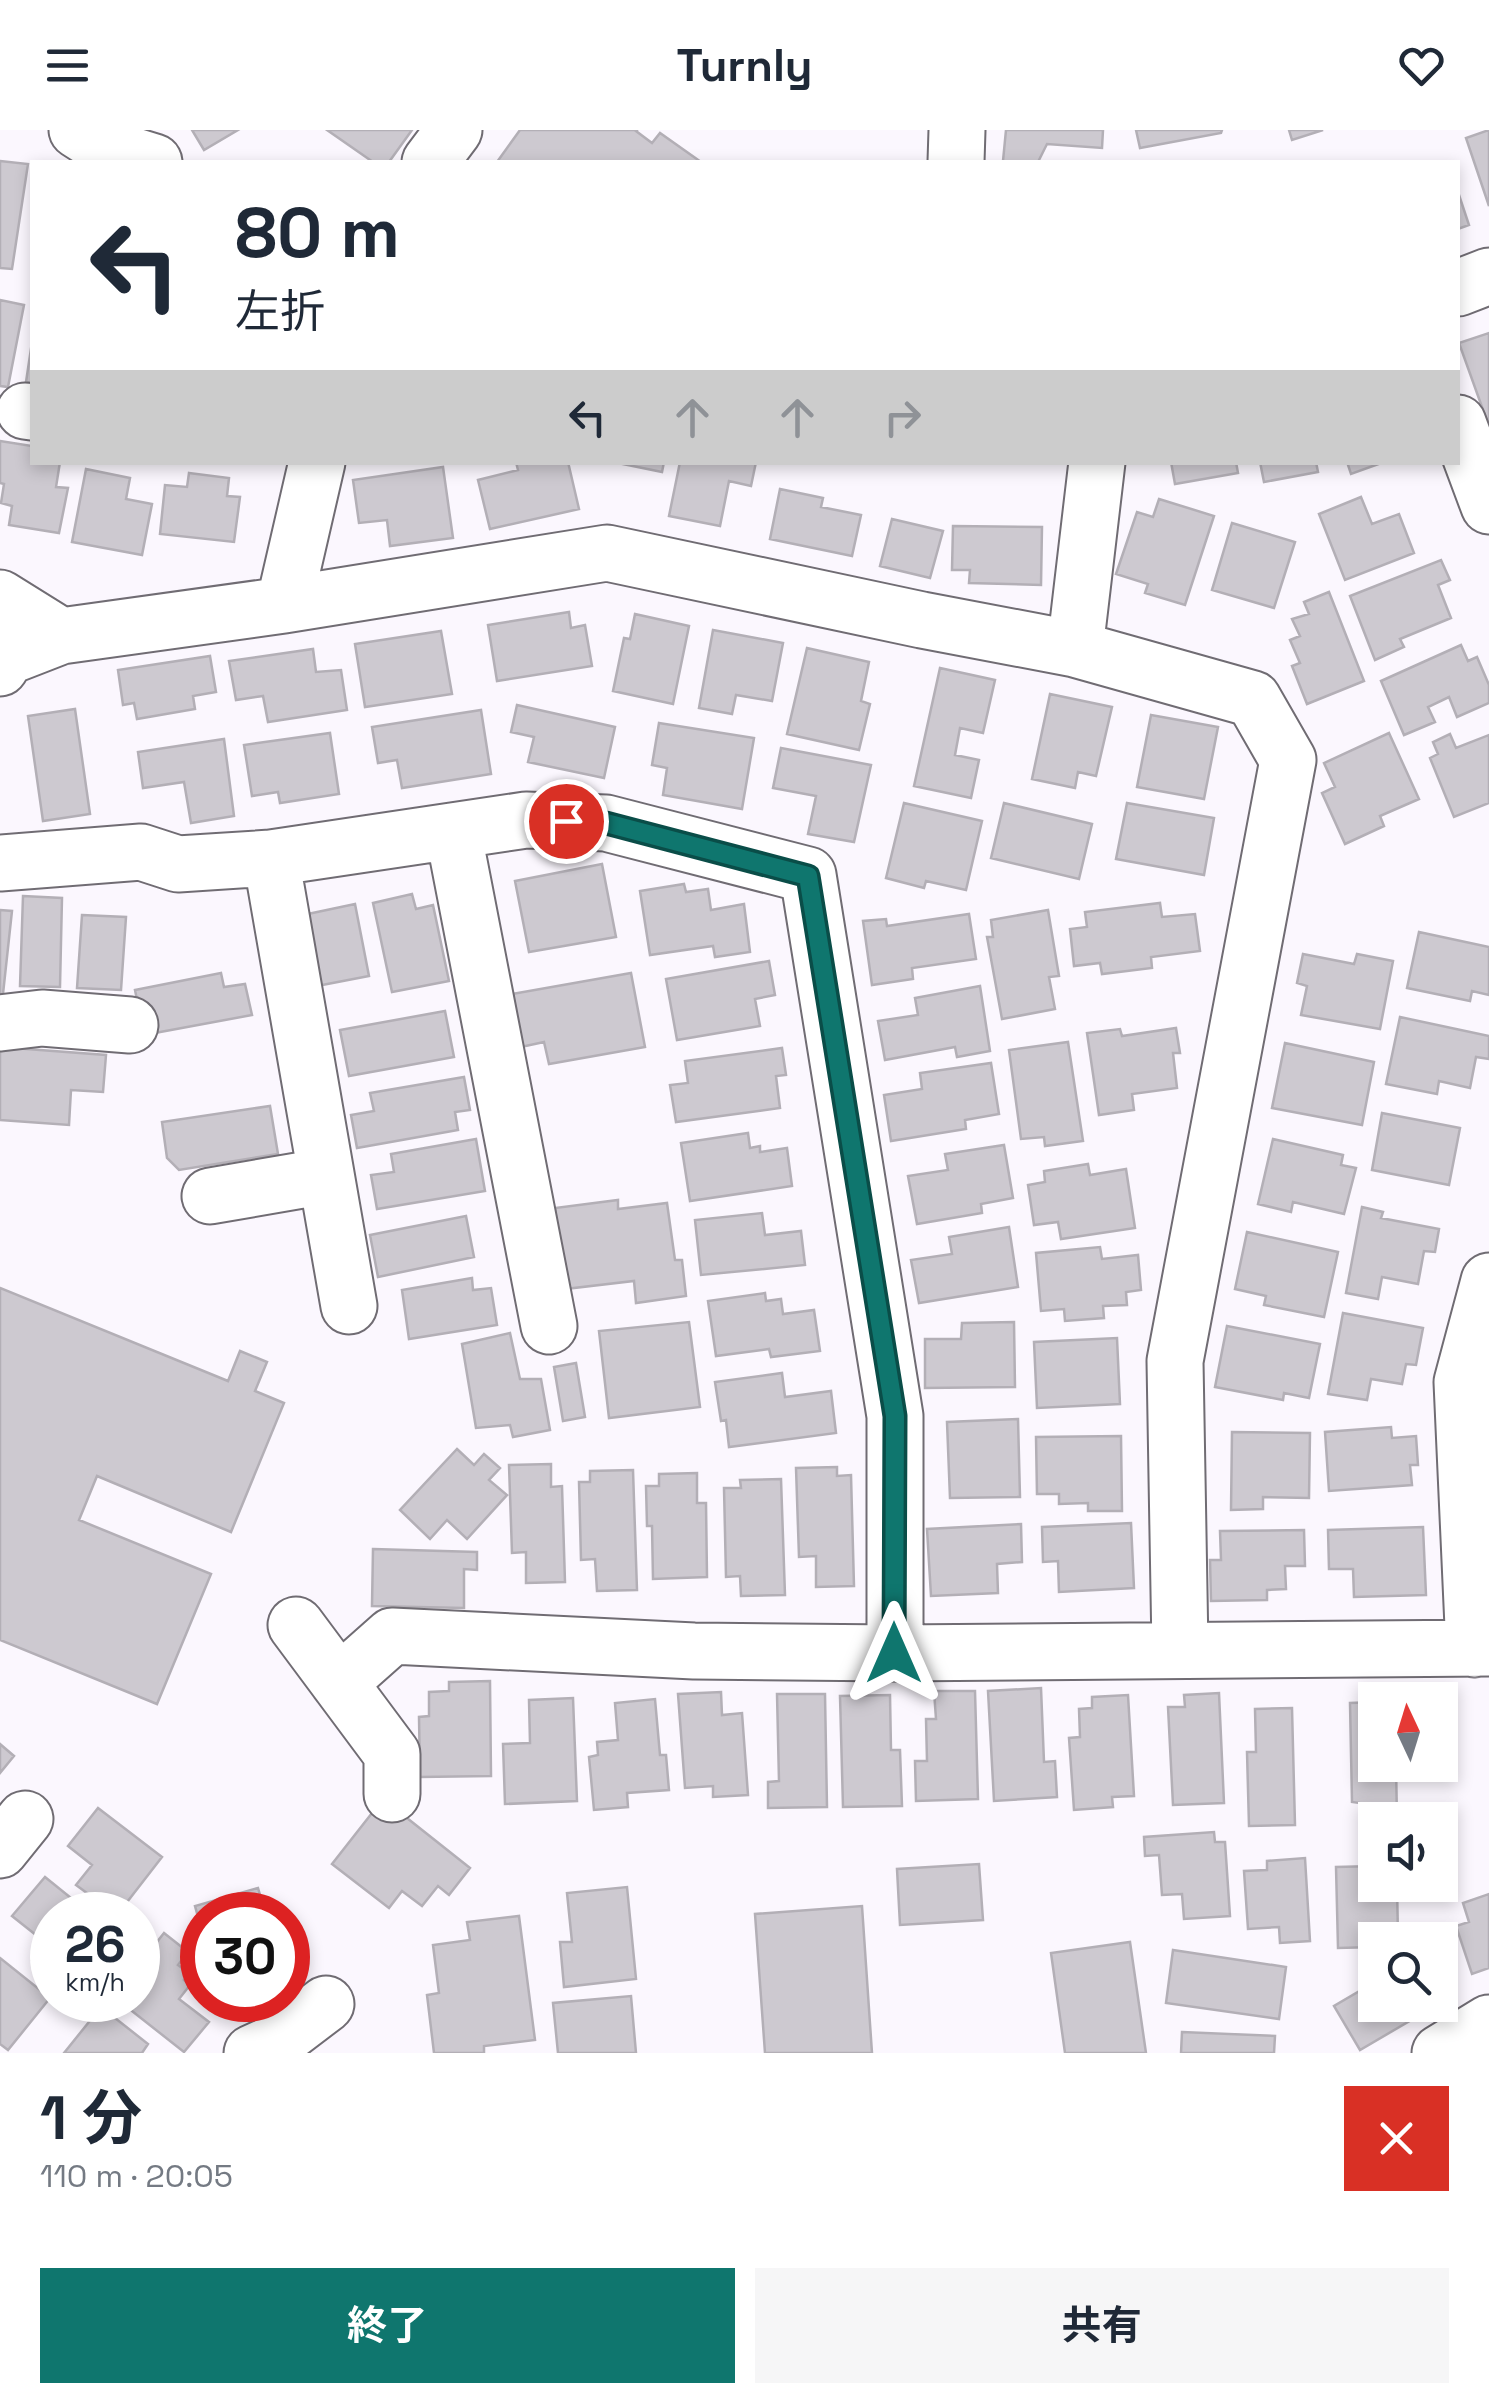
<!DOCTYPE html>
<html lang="ja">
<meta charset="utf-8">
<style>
:root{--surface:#fff;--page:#f6f6f7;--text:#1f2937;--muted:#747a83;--accent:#0f766e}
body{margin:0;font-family:"Space Grotesk","Noto Sans JP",sans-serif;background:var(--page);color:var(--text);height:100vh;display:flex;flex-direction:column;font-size:38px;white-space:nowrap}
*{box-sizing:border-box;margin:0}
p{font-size:32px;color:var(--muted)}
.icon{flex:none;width:55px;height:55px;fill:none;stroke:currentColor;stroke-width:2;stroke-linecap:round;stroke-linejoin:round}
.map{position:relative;height:1923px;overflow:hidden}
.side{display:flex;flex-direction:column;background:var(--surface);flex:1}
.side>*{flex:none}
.banner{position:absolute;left:30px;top:30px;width:1430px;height:305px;border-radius:0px;box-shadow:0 5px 15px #0003;background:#fff;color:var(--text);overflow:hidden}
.needle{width:65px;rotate:356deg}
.controls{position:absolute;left:1358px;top:1552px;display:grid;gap:20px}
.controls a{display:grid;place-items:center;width:100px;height:100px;border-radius:0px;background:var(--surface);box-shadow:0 5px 15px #0003;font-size:50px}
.speed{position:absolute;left:30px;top:1762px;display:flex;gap:20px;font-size:50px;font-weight:700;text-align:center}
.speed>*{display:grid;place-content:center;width:130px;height:130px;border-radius:50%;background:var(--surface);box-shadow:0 5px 15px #0003;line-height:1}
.speed small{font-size:25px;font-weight:400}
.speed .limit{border:15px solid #d22;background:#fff;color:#111}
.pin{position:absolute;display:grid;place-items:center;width:85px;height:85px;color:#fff;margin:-42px;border:5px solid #fff;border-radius:50%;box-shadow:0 2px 10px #0007}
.me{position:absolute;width:110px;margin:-55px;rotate:0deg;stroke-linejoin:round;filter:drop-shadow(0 0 8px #0008)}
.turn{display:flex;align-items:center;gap:35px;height:210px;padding:0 40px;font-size:45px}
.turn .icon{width:130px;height:130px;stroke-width:2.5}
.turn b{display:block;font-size:70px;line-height:85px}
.lanes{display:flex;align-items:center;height:95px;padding:0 40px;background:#0003;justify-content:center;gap:50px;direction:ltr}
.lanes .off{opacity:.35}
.round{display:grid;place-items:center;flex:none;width:105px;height:105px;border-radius:0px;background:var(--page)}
.headline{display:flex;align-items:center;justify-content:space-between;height:170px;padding:0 40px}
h1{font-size:60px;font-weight:700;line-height:75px}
.action{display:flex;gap:20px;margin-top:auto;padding:20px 40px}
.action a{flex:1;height:115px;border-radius:0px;background:var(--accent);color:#fff;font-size:40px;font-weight:700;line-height:115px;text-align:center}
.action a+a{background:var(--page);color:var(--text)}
header{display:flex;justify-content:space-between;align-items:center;height:130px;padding:0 40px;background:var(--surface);font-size:45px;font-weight:700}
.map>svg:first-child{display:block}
</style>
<header><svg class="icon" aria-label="menu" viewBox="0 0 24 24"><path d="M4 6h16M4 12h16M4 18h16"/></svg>Turnly<svg class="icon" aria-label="heart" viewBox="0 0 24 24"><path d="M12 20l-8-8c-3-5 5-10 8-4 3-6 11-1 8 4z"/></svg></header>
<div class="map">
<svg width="1489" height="1923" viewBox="0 0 1489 1923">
<rect width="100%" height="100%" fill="#fbf7fe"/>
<path fill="#cdc9d0" stroke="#b3afb6" stroke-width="2.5" d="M 192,0 L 238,0 L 204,20 Z
M 327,0 L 412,0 L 389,32 L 373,32 Z
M 520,0 L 637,0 L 636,1 L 652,13 L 660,3 L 701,32 L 497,32 Z
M 1006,0 L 1103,0 L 1102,18 L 1047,14 L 1038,32 L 1003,31 Z
M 1136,0 L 1222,0 L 1221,3 L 1140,18 Z
M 1289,0 L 1323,0 L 1292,10 Z
M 1489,0 L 1489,76 L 1466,8 Z
M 0,31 L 28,34 L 12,139 L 0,138 Z
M 1458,62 L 1469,95 L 1458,99 Z
M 0,170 L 24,175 L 8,257 L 0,256 Z
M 1489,203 L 1489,290 L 1487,291 L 1459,213 Z
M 32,212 L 32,253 L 26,252 Z
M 0,311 L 32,316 L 32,332 L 60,332 L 56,357 L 68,358 L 59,403 L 9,395 L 12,376 L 1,373 L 4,354 L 0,353 Z
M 516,332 L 568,332 L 579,379 L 490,399 L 478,350 L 518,340 Z
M 613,332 L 664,332 L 662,342 Z
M 680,332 L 756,332 L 751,356 L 729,351 L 720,396 L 669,386 Z
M 1171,332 L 1236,332 L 1238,343 L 1175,354 Z
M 1260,332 L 1316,332 L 1318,342 L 1264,352 Z
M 1347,332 L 1384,332 L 1351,344 Z
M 443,337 L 453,408 L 390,416 L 387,390 L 359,393 L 353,350 Z
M 86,339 L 130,348 L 126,369 L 152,374 L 142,425 L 72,412 Z
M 189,343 L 229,348 L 227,366 L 240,367 L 234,412 L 160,404 L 165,355 L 187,357 Z
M 780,359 L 823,368 L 821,377 L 861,385 L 852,426 L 770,409 Z
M 1361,367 L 1372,394 L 1399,384 L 1414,423 L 1345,450 L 1319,384 Z
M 1159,369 L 1214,386 L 1185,475 L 1145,463 L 1148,454 L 1116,444 L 1137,382 L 1153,387 Z
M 892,389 L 943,401 L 930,448 L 880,436 Z
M 1232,393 L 1295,412 L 1274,478 L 1212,460 Z
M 953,396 L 1042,397 L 1041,455 L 969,453 L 970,440 L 952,440 Z
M 1441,430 L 1450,450 L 1438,455 L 1451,488 L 1400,509 L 1404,517 L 1375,530 L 1350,466 Z
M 1329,462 L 1364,551 L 1307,574 L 1292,536 L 1300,533 L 1290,510 L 1300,506 L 1292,489 L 1309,484 L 1304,472 Z
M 569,482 L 571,498 L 585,495 L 592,536 L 497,551 L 488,495 Z
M 635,484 L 689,496 L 673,574 L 613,561 L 624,508 L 630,509 Z
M 713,500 L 783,513 L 772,571 L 736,565 L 732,584 L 699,578 Z
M 441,501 L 452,564 L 365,577 L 355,514 Z
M 1461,515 L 1468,531 L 1477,527 L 1489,555 L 1489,573 L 1457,587 L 1449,567 L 1428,577 L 1435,592 L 1404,605 L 1381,551 Z
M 807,518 L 869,532 L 861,571 L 870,574 L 859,620 L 787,604 Z
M 313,519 L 316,542 L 341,540 L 347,580 L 268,592 L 263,566 L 236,570 L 229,531 Z
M 210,526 L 216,562 L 193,566 L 195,579 L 137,589 L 134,573 L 123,575 L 118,540 Z
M 940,538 L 995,550 L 983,603 L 960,598 L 955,625 L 979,630 L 971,668 L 914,656 Z
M 1050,564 L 1112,577 L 1096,646 L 1078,642 L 1075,658 L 1032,649 Z
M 517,575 L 615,597 L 604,648 L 528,632 L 534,607 L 511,602 Z
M 75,579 L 90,684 L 43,691 L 28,586 Z
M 481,580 L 491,644 L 402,658 L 397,630 L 378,633 L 372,597 Z
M 1151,585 L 1218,597 L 1204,669 L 1137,657 Z
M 659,593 L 754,608 L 742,679 L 663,665 L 667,638 L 652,635 Z
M 330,603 L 339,664 L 280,673 L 278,662 L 252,666 L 244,615 Z
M 1389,603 L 1419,669 L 1380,686 L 1384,696 L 1345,714 L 1322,663 L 1335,657 L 1324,633 Z
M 1450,604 L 1456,618 L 1489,605 L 1489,673 L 1454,687 L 1430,628 L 1438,624 L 1433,612 Z
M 224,609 L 234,686 L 191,693 L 184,652 L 143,658 L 138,622 Z
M 781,618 L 871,635 L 854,712 L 808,704 L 816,666 L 773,658 Z
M 904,673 L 982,691 L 966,760 L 926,751 L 924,758 L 886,748 Z
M 1004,673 L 1092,694 L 1079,749 L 991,728 Z
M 1127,673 L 1214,688 L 1204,745 L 1116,729 Z
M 602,734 L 616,807 L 529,822 L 515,751 Z
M 684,754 L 686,762 L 708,759 L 711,780 L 744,774 L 750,822 L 715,827 L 713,816 L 650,825 L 640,761 Z
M 412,764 L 416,779 L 433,775 L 449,851 L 392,862 L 373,773 Z
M 23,766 L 62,768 L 60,857 L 20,856 Z
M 1160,773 L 1162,787 L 1195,784 L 1200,821 L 1151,827 L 1152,838 L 1102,844 L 1100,833 L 1074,836 L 1070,799 L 1087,797 L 1085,782 Z
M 355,774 L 369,846 L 317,856 L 303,785 Z
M 0,780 L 12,781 L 3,864 L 0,864 Z
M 1048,780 L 1059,846 L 1049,847 L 1055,879 L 1002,889 L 987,807 L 993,807 L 991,790 Z
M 969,784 L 976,829 L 912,838 L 913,849 L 872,855 L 863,791 L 886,789 L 887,796 Z
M 82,785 L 126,787 L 121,860 L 77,858 Z
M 1419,802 L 1489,817 L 1489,865 L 1472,861 L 1470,871 L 1407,858 Z
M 1303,824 L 1354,834 L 1357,824 L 1393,831 L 1380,899 L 1301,885 L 1307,856 L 1297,853 Z
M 769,831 L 775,865 L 755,869 L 760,896 L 677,910 L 666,849 Z
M 221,843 L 224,857 L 245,854 L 252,885 L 144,905 L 135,860 Z
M 631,843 L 645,917 L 549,934 L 544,912 L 521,917 L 512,864 Z
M 980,856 L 990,921 L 957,927 L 955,917 L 885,930 L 878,891 L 918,885 L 915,868 Z
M 445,881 L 454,927 L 349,946 L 340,900 Z
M 1400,887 L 1489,906 L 1489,929 L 1476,927 L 1470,958 L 1439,951 L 1437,964 L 1386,954 Z
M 1176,898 L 1180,923 L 1173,923 L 1177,958 L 1132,964 L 1134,980 L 1099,985 L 1087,903 L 1120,899 L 1122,906 Z
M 1068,912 L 1083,1011 L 1045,1016 L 1044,1007 L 1021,1009 L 1009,920 Z
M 1285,913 L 1374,932 L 1362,995 L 1272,978 Z
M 0,917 L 106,925 L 103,962 L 71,960 L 69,995 L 0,990 Z
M 782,918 L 786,945 L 776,946 L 780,978 L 676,992 L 670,955 L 688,953 L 685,931 Z
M 991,933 L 999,984 L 965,990 L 966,999 L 891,1011 L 884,965 L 922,959 L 920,943 Z
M 464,947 L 470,980 L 455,982 L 458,1000 L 357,1018 L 351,985 L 374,981 L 370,963 Z
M 270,976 L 278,1024 L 179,1040 L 167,1028 L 162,992 Z
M 1382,983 L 1460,998 L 1449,1055 L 1372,1040 Z
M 748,1003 L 750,1018 L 760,1016 L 760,1022 L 787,1018 L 792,1056 L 690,1071 L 681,1013 Z
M 476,1009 L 485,1061 L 377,1079 L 371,1045 L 394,1042 L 391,1024 Z
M 1273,1009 L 1343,1025 L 1341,1035 L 1356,1038 L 1344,1084 L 1293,1072 L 1291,1082 L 1258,1074 Z
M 1004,1015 L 1013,1068 L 981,1074 L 982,1083 L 917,1094 L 908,1046 L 948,1040 L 945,1024 Z
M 1088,1034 L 1090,1045 L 1126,1039 L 1135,1098 L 1061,1109 L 1058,1092 L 1034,1095 L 1028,1055 L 1045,1052 L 1044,1041 Z
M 618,1070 L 618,1079 L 667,1073 L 675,1130 L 682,1130 L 686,1166 L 636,1173 L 634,1151 L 565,1159 L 555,1078 Z
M 1362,1077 L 1383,1082 L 1381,1088 L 1439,1099 L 1435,1122 L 1424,1121 L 1418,1154 L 1382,1147 L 1378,1169 L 1346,1163 Z
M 762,1083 L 765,1105 L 801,1101 L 805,1135 L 701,1145 L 695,1090 Z
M 466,1086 L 474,1127 L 378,1147 L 370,1105 Z
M 1009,1097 L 1018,1157 L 919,1173 L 911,1130 L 952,1124 L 949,1107 Z
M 1247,1102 L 1338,1122 L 1324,1187 L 1264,1175 L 1266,1166 L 1235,1159 Z
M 1100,1117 L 1102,1129 L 1138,1125 L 1141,1160 L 1126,1162 L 1127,1175 L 1103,1176 L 1104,1188 L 1065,1191 L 1064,1179 L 1041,1181 L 1036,1123 Z
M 472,1148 L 473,1160 L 491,1158 L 497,1195 L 409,1209 L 402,1160 Z
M 0,1158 L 228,1251 L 240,1221 L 267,1232 L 255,1261 L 284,1273 L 231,1402 L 97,1346 L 79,1390 L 211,1444 L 157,1574 L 0,1510 Z
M 765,1163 L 766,1171 L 781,1169 L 783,1184 L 814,1180 L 820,1221 L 771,1227 L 769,1219 L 716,1226 L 708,1171 Z
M 1343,1183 L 1423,1198 L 1416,1235 L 1406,1234 L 1402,1254 L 1371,1249 L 1367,1270 L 1328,1264 Z
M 689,1192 L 700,1277 L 609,1288 L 599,1201 Z
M 1014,1192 L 1015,1257 L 925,1258 L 925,1209 L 961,1209 L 962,1193 Z
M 1227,1196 L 1320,1214 L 1309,1268 L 1284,1263 L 1283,1270 L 1215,1257 Z
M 510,1203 L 520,1249 L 541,1249 L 550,1300 L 513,1307 L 510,1295 L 476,1298 L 462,1214 Z
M 1117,1208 L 1120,1274 L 1037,1278 L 1034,1212 Z
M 576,1233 L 585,1287 L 563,1291 L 554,1237 Z
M 782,1243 L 785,1267 L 831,1261 L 836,1303 L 729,1317 L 726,1290 L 721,1291 L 715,1252 Z
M 1018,1289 L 1020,1367 L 950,1368 L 947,1292 Z
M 1391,1297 L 1392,1308 L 1416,1306 L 1418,1335 L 1410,1335 L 1412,1355 L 1329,1361 L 1325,1302 Z
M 1232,1302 L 1310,1303 L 1309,1368 L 1263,1367 L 1263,1379 L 1231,1380 Z
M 1121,1306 L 1122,1381 L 1088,1381 L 1088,1373 L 1059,1374 L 1059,1364 L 1037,1364 L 1036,1307 Z
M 457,1319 L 474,1335 L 484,1324 L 500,1338 L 489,1350 L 507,1365 L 467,1409 L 447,1390 L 430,1409 L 400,1380 Z
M 551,1334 L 551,1357 L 562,1356 L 565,1452 L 526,1453 L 526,1422 L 512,1423 L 509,1335 Z
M 837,1337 L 837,1346 L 851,1345 L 854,1456 L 816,1457 L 816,1426 L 799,1427 L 796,1338 Z
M 633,1340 L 637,1460 L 597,1461 L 595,1429 L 581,1430 L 579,1352 L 590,1352 L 590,1341 Z
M 697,1343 L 697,1373 L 706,1373 L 707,1447 L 653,1449 L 652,1396 L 647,1396 L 646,1356 L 659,1356 L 659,1344 Z
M 781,1349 L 785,1465 L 741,1466 L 740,1446 L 726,1447 L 724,1358 L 741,1358 L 740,1350 Z
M 1131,1393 L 1134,1458 L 1059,1462 L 1058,1431 L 1043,1432 L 1042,1397 Z
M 1021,1394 L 1022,1432 L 997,1434 L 998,1463 L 931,1466 L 927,1399 Z
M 1423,1397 L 1426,1465 L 1354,1467 L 1353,1439 L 1329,1439 L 1328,1400 Z
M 1304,1400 L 1305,1436 L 1285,1436 L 1286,1459 L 1267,1460 L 1267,1470 L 1211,1471 L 1210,1430 L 1221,1430 L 1220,1401 Z
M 373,1419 L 477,1422 L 477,1440 L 464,1439 L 464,1478 L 372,1476 Z
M 490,1551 L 491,1646 L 420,1647 L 419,1587 L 429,1586 L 429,1562 L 449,1561 L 449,1552 Z
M 1041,1558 L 1044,1632 L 1055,1631 L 1057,1667 L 994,1671 L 988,1561 Z
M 934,1561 L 975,1561 L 978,1669 L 916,1671 L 915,1631 L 927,1631 L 926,1589 L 936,1589 Z
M 721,1562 L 722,1585 L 742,1583 L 748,1665 L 713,1667 L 713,1656 L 685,1658 L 678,1564 Z
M 1219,1563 L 1224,1673 L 1173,1675 L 1168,1577 L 1185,1577 L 1184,1565 Z
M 777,1564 L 825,1564 L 827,1677 L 768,1678 L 768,1652 L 779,1651 Z
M 890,1565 L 891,1620 L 900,1620 L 902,1676 L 843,1677 L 840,1566 Z
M 1128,1565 L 1134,1666 L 1112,1667 L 1113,1677 L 1074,1680 L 1069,1608 L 1080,1607 L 1079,1579 L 1092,1578 L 1092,1567 Z
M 573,1568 L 577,1671 L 505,1674 L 503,1614 L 530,1613 L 529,1570 Z
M 655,1569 L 660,1625 L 666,1625 L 669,1660 L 627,1663 L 628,1677 L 594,1680 L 589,1627 L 598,1625 L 597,1612 L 618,1610 L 615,1573 Z
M 1375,1572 L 1375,1635 L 1396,1635 L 1397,1690 L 1375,1690 L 1375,1695 L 1361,1695 L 1360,1673 L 1352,1672 L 1350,1573 Z
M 1292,1578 L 1295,1695 L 1249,1696 L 1247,1622 L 1256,1622 L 1255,1579 Z
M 0,1614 L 14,1626 L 0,1643 Z
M 383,1669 L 470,1738 L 449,1765 L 438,1756 L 422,1776 L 402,1761 L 389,1778 L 332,1734 Z
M 98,1678 L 162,1727 L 117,1785 L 76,1755 L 92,1735 L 68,1716 Z
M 1214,1702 L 1215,1712 L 1225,1712 L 1230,1786 L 1184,1789 L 1182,1764 L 1162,1765 L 1159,1725 L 1145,1726 L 1144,1707 Z
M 1305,1728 L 1310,1811 L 1280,1813 L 1279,1797 L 1248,1799 L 1244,1741 L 1267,1740 L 1267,1731 Z
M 979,1734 L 983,1790 L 900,1795 L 897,1739 Z
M 1375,1736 L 1375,1755 L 1397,1755 L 1398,1807 L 1394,1806 L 1394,1810 L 1375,1810 L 1375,1817 L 1338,1818 L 1336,1737 Z
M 45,1747 L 92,1785 L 52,1785 L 52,1847 L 32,1830 L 46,1813 L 12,1786 Z
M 627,1757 L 636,1849 L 564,1857 L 560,1812 L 572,1812 L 567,1763 Z
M 258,1758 L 266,1785 L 202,1785 L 202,1801 L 195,1776 Z
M 1489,1764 L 1489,1838 L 1472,1844 L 1456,1796 L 1469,1792 L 1463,1773 Z
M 862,1776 L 872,1923 L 765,1923 L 755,1784 Z
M 519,1786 L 535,1910 L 484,1916 L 484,1923 L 434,1923 L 427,1865 L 439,1863 L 433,1815 L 470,1810 L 467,1792 Z
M 164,1803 L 188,1822 L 178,1835 L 190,1844 L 184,1850 L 190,1855 L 179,1869 L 209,1892 L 184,1922 L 118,1870 L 138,1870 L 138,1836 Z
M 1130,1812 L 1146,1923 L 1065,1923 L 1051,1823 Z
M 1173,1820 L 1286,1837 L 1279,1889 L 1166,1873 Z
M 0,1828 L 50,1868 L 8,1920 L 0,1914 Z
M 1440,1839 L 1455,1864 L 1440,1873 Z
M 1375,1852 L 1375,1875 L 1437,1875 L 1360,1920 L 1334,1876 Z
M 631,1866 L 636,1923 L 558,1923 L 553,1873 Z
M 101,1877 L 148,1914 L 142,1923 L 64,1923 Z
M 1182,1902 L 1275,1906 L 1274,1923 L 1181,1923 Z"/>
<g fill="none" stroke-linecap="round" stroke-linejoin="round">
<defs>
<path id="minor" d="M 77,0 L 102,16 L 154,32
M 430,32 L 454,0
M 956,32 L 957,0
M 1458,158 L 1489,146
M 25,281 L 32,282
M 1458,293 L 1489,376
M 0,468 L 61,506
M 284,475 L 317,332
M 1075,519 L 1097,332
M 0,538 L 7,527 L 61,506 L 284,475 L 607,423 L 922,490 L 1075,519 L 1253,569 L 1288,630 L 1175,1231 L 1180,1519
M 453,701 L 549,1196
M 271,728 L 349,1176
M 0,733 L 141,722 L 178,734 L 271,728 L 526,690 L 606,693 L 808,745 L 895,1286 L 895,1523
M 0,893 L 42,888 L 130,895
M 210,1066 L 326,1046
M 296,1495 L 392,1624 L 392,1664
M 1474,1519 L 1462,1252 L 1489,1151
M 339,1553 L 392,1506 L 694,1521 L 895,1523 L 1489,1518
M 0,1720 L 25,1689
M 252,1923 L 276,1912 L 326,1874
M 1440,1923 L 1489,1893"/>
</defs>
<use href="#minor" stroke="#706c73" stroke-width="59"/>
<use href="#minor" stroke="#fff" stroke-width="55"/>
</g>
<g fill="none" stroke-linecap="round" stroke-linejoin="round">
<defs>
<path id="route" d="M 566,691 L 606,693 L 808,746 L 895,1286 L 894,1523"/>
</defs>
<use href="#route" stroke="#0a4d48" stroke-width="25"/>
<use href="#route" stroke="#0f766e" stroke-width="18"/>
</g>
</svg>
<div class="controls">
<a><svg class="needle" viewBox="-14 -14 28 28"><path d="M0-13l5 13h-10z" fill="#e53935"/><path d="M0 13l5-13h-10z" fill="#747a83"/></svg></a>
<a><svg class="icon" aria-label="sound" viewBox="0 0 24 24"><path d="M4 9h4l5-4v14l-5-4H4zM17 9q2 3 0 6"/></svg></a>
<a><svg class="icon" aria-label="search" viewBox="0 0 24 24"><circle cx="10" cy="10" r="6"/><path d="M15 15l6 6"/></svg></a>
</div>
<div class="speed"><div>26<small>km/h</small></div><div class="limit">30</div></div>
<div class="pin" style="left:566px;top:691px;background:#d93025"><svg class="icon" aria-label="arrive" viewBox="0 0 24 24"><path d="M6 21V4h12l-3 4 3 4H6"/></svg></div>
<svg class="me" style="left:894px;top:1523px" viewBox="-20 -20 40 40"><path d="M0-17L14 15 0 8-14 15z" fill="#0f766e" stroke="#fff" stroke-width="4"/></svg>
<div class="banner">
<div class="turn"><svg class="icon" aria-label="left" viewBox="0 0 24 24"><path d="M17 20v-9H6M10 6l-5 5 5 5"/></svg><div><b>80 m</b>左折</div></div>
<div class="lanes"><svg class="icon" aria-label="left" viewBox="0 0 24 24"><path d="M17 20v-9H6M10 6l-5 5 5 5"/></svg><svg class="icon off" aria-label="ahead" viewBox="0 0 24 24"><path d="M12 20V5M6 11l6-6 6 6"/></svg><svg class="icon off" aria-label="ahead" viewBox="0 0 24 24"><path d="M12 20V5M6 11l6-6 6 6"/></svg><svg class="icon off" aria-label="right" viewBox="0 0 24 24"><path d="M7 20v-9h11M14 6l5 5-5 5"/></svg></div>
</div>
</div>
<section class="side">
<div class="headline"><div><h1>1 分</h1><p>110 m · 20:05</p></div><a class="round" style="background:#d93025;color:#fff"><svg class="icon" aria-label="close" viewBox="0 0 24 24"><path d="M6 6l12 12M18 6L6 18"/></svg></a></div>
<div class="action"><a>終了</a><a>共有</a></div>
</section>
